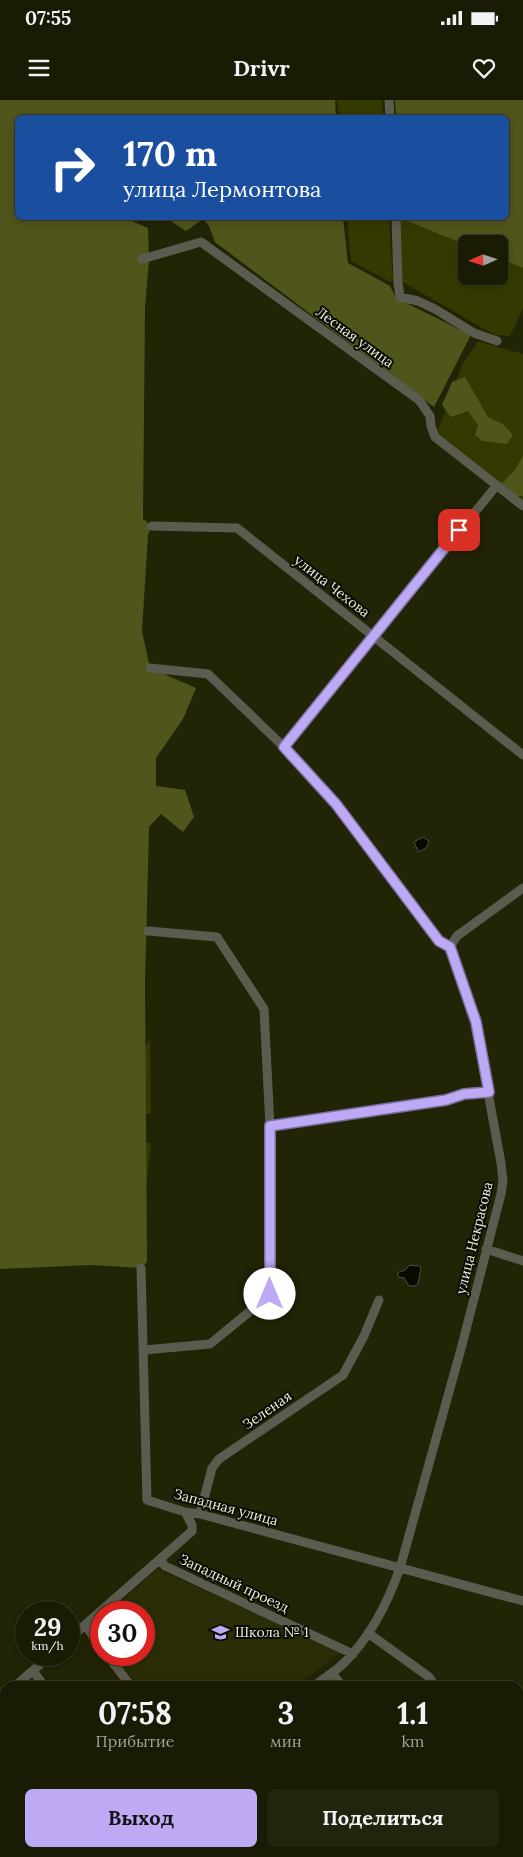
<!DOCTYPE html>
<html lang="ru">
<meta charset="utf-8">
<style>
:root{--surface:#1a1b04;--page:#23240e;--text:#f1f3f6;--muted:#9fa19a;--line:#383926;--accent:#bea9f5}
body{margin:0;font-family:Lora,serif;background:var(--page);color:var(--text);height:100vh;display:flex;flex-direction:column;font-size:19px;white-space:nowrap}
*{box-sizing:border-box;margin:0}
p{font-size:16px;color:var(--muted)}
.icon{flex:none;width:28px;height:28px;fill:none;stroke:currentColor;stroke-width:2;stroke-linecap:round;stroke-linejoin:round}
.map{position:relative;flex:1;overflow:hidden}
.sheet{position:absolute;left:0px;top:1581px;width:524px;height:176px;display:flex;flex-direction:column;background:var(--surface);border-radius:15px 15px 0 0;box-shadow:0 2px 8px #0003,0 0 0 1px var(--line)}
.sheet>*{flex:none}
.hud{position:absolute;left:15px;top:15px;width:494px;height:105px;border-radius:8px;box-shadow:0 2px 8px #0003,0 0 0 1px var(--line);background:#1a4fa0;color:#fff;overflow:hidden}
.needle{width:32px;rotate:267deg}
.controls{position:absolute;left:458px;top:135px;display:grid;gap:10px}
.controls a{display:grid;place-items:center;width:50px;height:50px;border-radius:8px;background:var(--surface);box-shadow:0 2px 8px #0003,0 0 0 1px var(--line);font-size:25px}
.speed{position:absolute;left:15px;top:1501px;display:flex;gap:10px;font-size:25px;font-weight:700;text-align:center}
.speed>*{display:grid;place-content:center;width:65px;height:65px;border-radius:50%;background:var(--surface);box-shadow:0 2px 8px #0003,0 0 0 1px var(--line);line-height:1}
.speed small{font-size:12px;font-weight:400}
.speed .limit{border:8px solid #d22;background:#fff;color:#111}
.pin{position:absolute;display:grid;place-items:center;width:42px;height:42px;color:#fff;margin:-21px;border-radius:10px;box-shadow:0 2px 8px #0006}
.me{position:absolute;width:55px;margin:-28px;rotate:0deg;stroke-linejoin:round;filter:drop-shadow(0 0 4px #0008)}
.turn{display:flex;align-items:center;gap:18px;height:105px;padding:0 25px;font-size:22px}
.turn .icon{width:65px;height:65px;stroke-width:2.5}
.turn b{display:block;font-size:35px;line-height:42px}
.eta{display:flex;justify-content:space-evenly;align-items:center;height:85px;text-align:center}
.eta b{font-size:30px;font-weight:700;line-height:35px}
.primary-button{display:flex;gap:10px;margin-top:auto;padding:10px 25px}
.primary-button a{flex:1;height:58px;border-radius:8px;background:var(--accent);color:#111;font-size:20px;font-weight:700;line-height:58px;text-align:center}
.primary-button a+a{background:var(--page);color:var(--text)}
.status{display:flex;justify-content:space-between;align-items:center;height:35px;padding:0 25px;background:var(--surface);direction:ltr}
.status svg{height:14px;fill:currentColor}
header{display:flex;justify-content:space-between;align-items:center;height:65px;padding:0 25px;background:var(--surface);font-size:22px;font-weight:700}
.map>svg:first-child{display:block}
</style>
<div class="status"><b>07:55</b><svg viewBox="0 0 49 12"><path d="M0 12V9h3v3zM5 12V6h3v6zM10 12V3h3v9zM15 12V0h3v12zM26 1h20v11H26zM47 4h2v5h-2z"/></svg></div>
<header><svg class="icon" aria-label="menu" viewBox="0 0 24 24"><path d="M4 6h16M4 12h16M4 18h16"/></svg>Drivr<svg class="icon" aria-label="heart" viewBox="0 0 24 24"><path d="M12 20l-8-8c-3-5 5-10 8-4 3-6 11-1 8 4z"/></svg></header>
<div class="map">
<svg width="523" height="1757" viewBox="0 0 523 1757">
<rect width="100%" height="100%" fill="#222406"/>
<path fill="#2a2d05" d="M 157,1469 L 341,1552 L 296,1586 L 137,1586 L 115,1555 L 144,1555 L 144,1512 L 110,1512 Z"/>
<path fill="#353900" d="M 337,0 L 382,0 L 383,17 L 339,17 Z
M 347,118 L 389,118 L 393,180 L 390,182 L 351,161 Z
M 400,118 L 466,145 L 466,176 L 499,176 L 499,158 L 523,168 L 523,208 L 510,236 L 495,235 L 401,181 Z
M 478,241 L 523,254 L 523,401 L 437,333 L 462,265 Z
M 150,939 L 151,1014 L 140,1014 L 132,968 Z
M 138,1042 L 151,1043 L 146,1088 Z"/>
<path fill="#50551c" d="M 0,0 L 335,0 L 336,17 L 18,18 L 18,118 L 133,118 L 134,122 L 148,128 L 149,160 L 145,208 L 143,419 L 152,426 L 148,435 L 142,531 L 150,568 L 196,588 L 183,619 L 156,658 L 156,686 L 185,690 L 194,717 L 183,732 L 161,714 L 149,727 L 145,883 L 147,1162 L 141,1168 L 91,1165 L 0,1169 Z
M 395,0 L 523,0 L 523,168 L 499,158 L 499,144 L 466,145 L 400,118 L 506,118 L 506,18 L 396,17 Z
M 166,118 L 343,118 L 348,163 L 390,186 L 396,198 L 471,235 L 434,307 L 215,142 L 209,126 L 203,119 L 186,131 Z
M 465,277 L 488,317 L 503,324 L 513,335 L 507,344 L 483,341 L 475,335 L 478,325 L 468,311 L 451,317 L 442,305 L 452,282 Z
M 523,356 L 523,396 L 513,396 L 500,385 L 515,370 Z"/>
<path fill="#080900" stroke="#4c4e42" d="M 423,737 L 429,741 L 427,747 L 419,752 L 414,742 Z
M 410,1165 L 419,1166 L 421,1168 L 418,1184 L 415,1186 L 409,1186 L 404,1178 L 398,1177 L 398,1173 L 401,1171 L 404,1171 Z"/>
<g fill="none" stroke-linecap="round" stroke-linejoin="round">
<path stroke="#5b5c4f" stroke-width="9" d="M 389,0 L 390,18
M 396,118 L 398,183 L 400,197 L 418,201 L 435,209 L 474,233 L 497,241
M 142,159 L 201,142 L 419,300 L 430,316 L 431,326 L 435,337 L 523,406
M 152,426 L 237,428 L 523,655
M 150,568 L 208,574 L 284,647 L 336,704 L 439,841 L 450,847 L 475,922 L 501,1063 L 503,1081 L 501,1094 L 461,1249 L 400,1468 C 388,1502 371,1536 345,1562 C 336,1571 324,1578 314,1586
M 284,647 L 497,385
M 450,847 L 457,836 L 523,788
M 270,1027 L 446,1000 L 464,994 L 489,992
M 486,1149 L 523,1161
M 141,1168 L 147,1400 L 185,1412 L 200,1414 L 523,1501
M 144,1250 L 210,1244 L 270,1195 L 270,1027 L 264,909 L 217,837 L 148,831
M 200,1414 L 212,1368 L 219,1359 L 343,1275 L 364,1236 L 379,1200
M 160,1460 L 165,1466 L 353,1554
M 85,1525 L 101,1547
M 368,1533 L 429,1577 L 435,1586
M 69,1539 L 192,1431 L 192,1425 L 185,1412
M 107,1555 L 131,1586
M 33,1571 L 44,1586
M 332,1573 L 342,1586
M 15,1586 L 51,1555
M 0,1599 L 5,1595
M 0,1646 L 5,1653
M 519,1701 L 523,1707
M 519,1727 L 523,1724
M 165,1752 L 168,1757
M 253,1752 L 256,1757
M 364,1752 L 368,1757
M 465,1752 L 468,1757
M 79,1757 L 85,1752
M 476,1757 L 482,1752"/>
</g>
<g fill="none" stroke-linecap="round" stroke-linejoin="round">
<defs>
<path id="route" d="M 270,1194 L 270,1026 L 446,1000 L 464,994 L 489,992 L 476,922 L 450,847 L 439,841 L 336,704 L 284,647 L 459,430"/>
</defs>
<use href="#route" stroke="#7c6e9f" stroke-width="12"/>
<use href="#route" stroke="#bea9f5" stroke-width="9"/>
</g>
<defs>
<symbol id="school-bare" viewBox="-9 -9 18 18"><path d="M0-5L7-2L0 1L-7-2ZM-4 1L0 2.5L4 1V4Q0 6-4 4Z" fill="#bea9f5" stroke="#0b0c03" stroke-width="2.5" paint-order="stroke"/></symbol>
</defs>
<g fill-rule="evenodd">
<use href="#school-bare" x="208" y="1520" width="25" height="25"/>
</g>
<g text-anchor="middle" stroke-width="4" stroke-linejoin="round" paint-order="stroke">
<g font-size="14" fill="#ebeedc" stroke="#0b0c03">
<text transform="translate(355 237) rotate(36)" y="5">Лесная улица</text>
<text transform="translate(332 486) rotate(38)" y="5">улица Чехова</text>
<text transform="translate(474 1138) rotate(-76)" y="5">улица Некрасова</text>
<text transform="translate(267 1310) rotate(-35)" y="5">Зеленая</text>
<text transform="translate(226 1407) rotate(15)" y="5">Западная улица</text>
<text transform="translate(234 1483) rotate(25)" y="5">Западный проезд</text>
</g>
<g font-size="14" fill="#ebeedc" stroke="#0b0c03" text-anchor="start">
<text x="235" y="1537">Школа № 1</text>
</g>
</g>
</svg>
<div class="controls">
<a><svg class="needle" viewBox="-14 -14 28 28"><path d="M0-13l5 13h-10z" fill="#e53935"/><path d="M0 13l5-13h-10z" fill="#9fa19a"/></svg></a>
</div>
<div class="speed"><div>29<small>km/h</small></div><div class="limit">30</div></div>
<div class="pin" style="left:459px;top:430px;background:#d93025"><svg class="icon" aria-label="arrive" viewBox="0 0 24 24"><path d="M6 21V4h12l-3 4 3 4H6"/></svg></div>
<svg class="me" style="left:270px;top:1194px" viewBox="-20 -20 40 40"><circle r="19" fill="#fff"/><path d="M0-13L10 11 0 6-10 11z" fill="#bea9f5"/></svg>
<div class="hud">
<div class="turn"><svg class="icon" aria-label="right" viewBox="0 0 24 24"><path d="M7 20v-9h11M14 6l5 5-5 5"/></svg><div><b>170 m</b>улица Лермонтова</div></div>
</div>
<section class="sheet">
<div class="eta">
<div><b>07:58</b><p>Прибытие</p></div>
<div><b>3</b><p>мин</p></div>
<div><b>1.1</b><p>km</p></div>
</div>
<div class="primary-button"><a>Выход</a><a>Поделиться</a></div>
</section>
</div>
